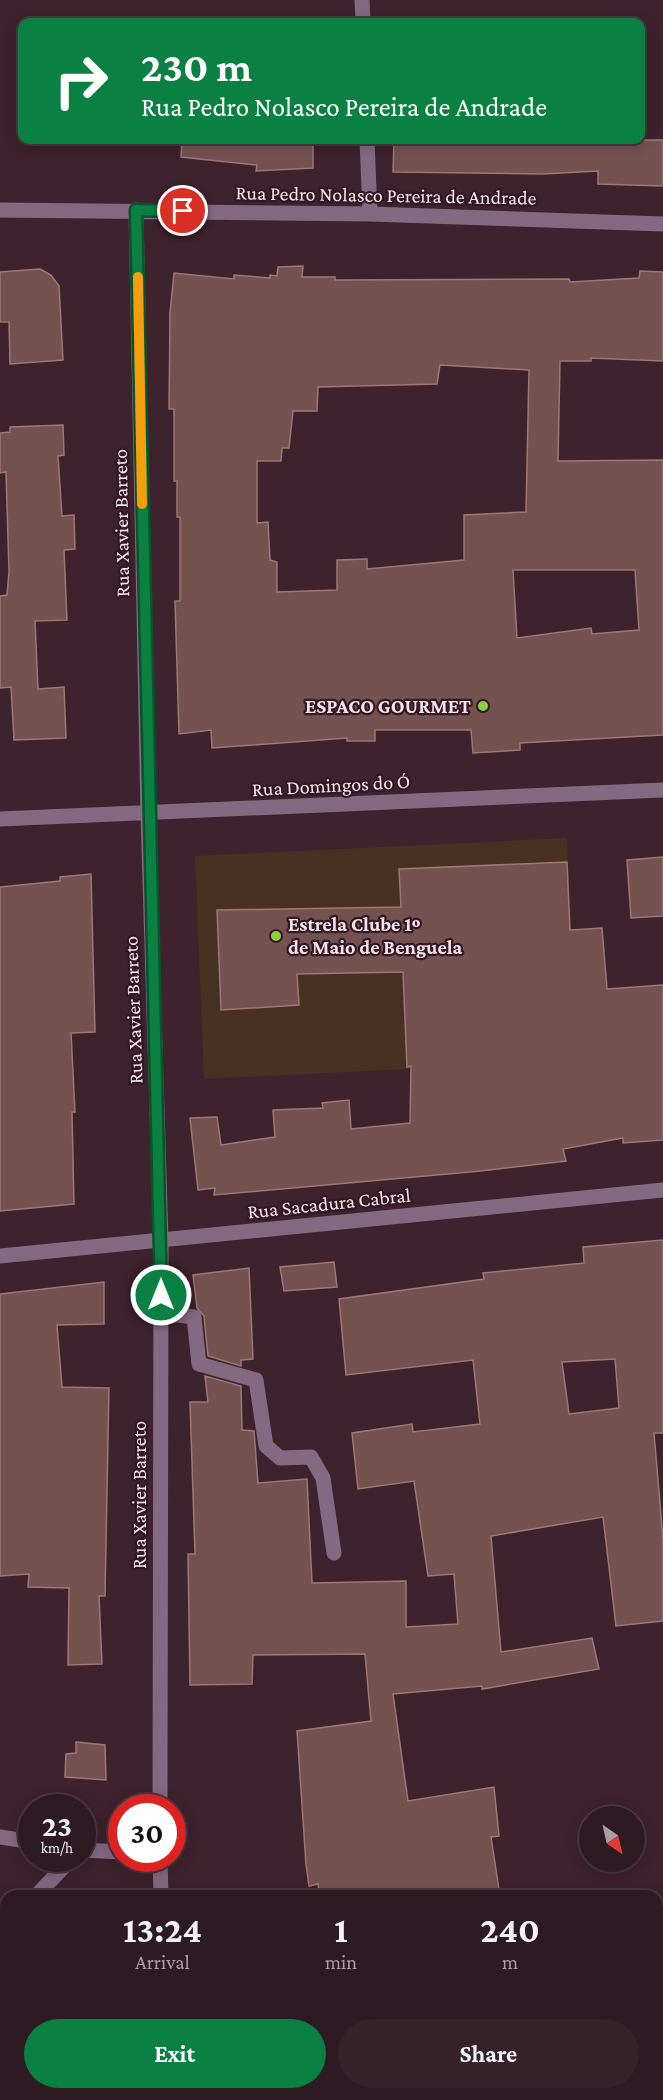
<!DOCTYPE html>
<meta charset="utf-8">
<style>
:root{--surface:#2e1a22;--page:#36232a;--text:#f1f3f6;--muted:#a7a1a5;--line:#493840;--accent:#0b8043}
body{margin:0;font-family:"Crimson Pro",serif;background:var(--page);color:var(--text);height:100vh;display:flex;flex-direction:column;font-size:22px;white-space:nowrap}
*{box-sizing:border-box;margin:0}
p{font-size:20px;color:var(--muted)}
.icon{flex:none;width:33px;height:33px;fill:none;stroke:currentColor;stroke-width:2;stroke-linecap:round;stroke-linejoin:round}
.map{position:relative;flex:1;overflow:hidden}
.sheet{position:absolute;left:0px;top:1890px;width:663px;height:210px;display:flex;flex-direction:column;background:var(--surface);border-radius:18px 18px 0 0;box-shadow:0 3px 15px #0003,0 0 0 2px var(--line)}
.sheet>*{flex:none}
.guide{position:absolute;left:18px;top:18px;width:627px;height:126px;border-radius:12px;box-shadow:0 3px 15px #0003,0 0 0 2px var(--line);background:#0b8043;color:#fff;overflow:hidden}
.needle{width:39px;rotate:146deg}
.buttons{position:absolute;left:579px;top:1806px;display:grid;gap:12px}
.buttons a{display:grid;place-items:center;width:66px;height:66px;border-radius:50%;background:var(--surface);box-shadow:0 3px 15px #0003,0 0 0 2px var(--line);font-size:30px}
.speed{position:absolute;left:18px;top:1794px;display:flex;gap:12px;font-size:30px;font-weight:700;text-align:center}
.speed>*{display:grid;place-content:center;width:78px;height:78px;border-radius:50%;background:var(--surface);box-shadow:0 3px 15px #0003,0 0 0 2px var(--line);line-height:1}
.speed small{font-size:15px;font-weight:400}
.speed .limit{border:9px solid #d22;background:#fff;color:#111}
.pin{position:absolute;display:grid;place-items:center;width:51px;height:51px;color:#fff;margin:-26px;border:3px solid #fff;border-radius:50%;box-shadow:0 2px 6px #0007}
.me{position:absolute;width:66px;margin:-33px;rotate:0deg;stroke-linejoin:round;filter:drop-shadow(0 0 4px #0008)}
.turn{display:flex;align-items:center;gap:21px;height:126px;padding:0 24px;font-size:27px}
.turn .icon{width:78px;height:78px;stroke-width:2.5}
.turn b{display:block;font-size:42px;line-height:51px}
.eta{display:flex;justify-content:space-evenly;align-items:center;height:102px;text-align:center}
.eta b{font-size:36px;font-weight:700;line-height:42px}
.cta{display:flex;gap:12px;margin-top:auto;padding:12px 24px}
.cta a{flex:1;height:69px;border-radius:36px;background:var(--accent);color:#fff;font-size:24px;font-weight:700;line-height:69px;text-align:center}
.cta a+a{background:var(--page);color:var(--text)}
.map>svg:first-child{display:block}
</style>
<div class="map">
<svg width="663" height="2100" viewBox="0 0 663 2100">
<rect width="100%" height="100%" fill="#3e222d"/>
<path fill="#483023" d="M 567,838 L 576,1061 L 204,1079 L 195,856 Z
M 0,2031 L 6,2031 L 6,2094 L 165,2094 L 168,2100 L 0,2100 Z"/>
<path fill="#735250" stroke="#9c7876" stroke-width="1.5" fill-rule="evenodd" d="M 182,140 L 313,140 L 313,168 L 256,171 L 257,165 L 181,157 Z
M 394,140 L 663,140 L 663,186 L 598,184 L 598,171 L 543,174 L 393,172 Z
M 303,266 L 302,277 L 335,277 L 335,280 L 569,279 L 570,282 L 639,278 L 640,271 L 663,272 L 663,361 L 591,358 L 591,361 L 560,361 L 558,461 L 663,460 L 663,735 L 520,743 L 520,750 L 473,753 L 471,730 L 375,730 L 375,741 L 347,741 L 347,738 L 212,748 L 211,730 L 179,734 L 175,601 L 180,601 L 180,517 L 177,517 L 177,481 L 174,481 L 174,409 L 169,409 L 170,313 L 174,273 L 234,279 L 234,275 L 270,278 L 270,275 L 277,276 L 278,267 ZM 440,365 L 529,370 L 526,512 L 464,515 L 464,560 L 367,569 L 367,559 L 337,560 L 337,590 L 277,592 L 277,562 L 270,560 L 268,522 L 257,523 L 257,461 L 281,461 L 282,448 L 289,448 L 293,411 L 317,411 L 318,387 L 437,384 ZM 513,570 L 635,570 L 639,630 L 592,634 L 591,628 L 517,638 Z
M 40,269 L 51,275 L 59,286 L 63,360 L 10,364 L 9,322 L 0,322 L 0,272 Z
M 63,425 L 64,455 L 58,456 L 62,516 L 74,515 L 75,549 L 64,550 L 67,620 L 35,621 L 38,689 L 64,687 L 66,738 L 14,740 L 11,687 L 0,688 L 0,596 L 7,595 L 9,572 L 6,472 L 0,473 L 0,433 L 10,432 L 10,427 Z
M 663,857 L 663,916 L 631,918 L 627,860 Z
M 567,862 L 570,930 L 602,928 L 607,989 L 663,985 L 663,1140 L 623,1143 L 623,1138 L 563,1149 L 566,1161 L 481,1171 L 214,1195 L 215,1188 L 198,1190 L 190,1118 L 217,1117 L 221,1145 L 275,1137 L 273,1110 L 323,1108 L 322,1103 L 349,1100 L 351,1129 L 410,1123 L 411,1066 L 407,1067 L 403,972 L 297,974 L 299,1005 L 221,1010 L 217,910 L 401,907 L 399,869 Z
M 91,874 L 95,1032 L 71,1033 L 75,1112 L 72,1112 L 74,1204 L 0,1211 L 0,887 L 60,881 L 60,877 Z
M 663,1240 L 663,1433 L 654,1433 L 663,1539 L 663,1621 L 616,1626 L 603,1517 L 491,1536 L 501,1652 L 592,1638 L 599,1669 L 482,1689 L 482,1686 L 393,1694 L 408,1801 L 494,1787 L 499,1836 L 491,1837 L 500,1896 L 320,1896 L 318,1884 L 309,1886 L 306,1864 L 297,1731 L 371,1721 L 365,1654 L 253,1655 L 252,1684 L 190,1685 L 188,1554 L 195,1554 L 190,1402 L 208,1402 L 205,1376 L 241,1386 L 242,1430 L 254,1431 L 258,1483 L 307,1479 L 312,1583 L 406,1581 L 406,1627 L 458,1624 L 454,1574 L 428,1576 L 414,1481 L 358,1489 L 352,1433 L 412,1424 L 413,1432 L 480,1424 L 473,1360 L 346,1375 L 339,1299 L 484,1279 L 483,1273 L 584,1263 L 583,1247 ZM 615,1359 L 619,1408 L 569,1414 L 562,1362 Z
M 334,1262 L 337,1287 L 284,1291 L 280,1267 Z
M 249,1268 L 253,1359 L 241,1360 L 241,1366 L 208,1356 L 204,1316 L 197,1308 L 193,1275 Z
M 104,1282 L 104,1324 L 57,1325 L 62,1387 L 109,1388 L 105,1596 L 99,1596 L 102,1664 L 68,1665 L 69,1588 L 28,1587 L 29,1574 L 0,1576 L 0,1294 Z
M 76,1742 L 105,1745 L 106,1780 L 65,1777 L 66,1754 L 76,1753 Z"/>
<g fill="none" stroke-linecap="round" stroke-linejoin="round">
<path stroke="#846983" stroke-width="15" d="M 362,0 L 363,22
M 367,140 L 370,214
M 0,210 L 370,214 L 663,224
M 136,210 L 148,815 L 161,1241 L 160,1808
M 0,819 L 663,790
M 0,1256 L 663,1190
M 161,1313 L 194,1317 L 199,1364 L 256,1380 L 266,1446 L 280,1458 L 311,1457 L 323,1478 L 334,1553
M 0,1837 L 32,1842
M 82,1850 L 122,1852
M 160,1858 L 161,1896
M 36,1896 L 72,1858
M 657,1974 L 663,1973
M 0,2004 L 6,1981
M 0,2020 L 6,2020
M 189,2094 L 191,2100"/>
</g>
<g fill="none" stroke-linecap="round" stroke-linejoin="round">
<defs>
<path id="route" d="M 161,1295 L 136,210 L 183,211"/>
</defs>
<use href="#route" stroke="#07532c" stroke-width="15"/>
<use href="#route" stroke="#0b8043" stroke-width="10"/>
<path stroke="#f59e0b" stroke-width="10" d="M 138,277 L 142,504"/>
</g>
<g fill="#8ece43" stroke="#331824" stroke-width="2">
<circle cx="483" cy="706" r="6"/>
<circle cx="276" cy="936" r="6"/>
</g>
<g text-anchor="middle" stroke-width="4.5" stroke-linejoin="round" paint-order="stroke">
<g font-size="20" fill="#f7e4eb" stroke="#331824">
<text transform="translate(386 195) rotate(1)" y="7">Rua Pedro Nolasco Pereira de Andrade</text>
<text transform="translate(121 523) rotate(-91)" y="7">Rua Xavier Barreto</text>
<text transform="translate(331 785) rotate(-3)" y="7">Rua Domingos do Ó</text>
<text transform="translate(133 1010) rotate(-92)" y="7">Rua Xavier Barreto</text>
<text transform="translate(329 1203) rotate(-6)" y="7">Rua Sacadura Cabral</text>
<text transform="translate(139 1495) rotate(-90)" y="7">Rua Xavier Barreto</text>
</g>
<g font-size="20" font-weight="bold" fill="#f7e4eb" stroke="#331824" text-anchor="end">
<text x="471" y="713">ESPACO GOURMET</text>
<text x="288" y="931" text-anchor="start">Estrela Clube 1º<tspan x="288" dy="23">de Maio de Benguela</tspan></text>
</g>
</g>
</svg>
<div class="buttons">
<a><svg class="needle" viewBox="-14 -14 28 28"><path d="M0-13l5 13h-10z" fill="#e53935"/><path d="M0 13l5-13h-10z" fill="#a7a1a5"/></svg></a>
</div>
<div class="speed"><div>23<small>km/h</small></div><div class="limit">30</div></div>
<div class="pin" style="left:183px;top:211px;background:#d93025"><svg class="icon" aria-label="arrive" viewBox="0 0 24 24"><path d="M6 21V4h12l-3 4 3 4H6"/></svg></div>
<svg class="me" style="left:161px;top:1295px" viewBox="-20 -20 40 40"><circle r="17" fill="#0b8043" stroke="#fff" stroke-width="3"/><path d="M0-11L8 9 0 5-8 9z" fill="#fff"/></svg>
<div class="guide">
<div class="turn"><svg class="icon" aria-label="right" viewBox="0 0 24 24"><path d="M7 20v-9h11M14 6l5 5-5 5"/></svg><div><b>230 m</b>Rua Pedro Nolasco Pereira de Andrade</div></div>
</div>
<section class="sheet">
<div class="eta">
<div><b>13:24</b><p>Arrival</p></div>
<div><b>1</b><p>min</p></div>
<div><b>240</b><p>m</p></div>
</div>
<div class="cta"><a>Exit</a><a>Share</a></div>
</section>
</div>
